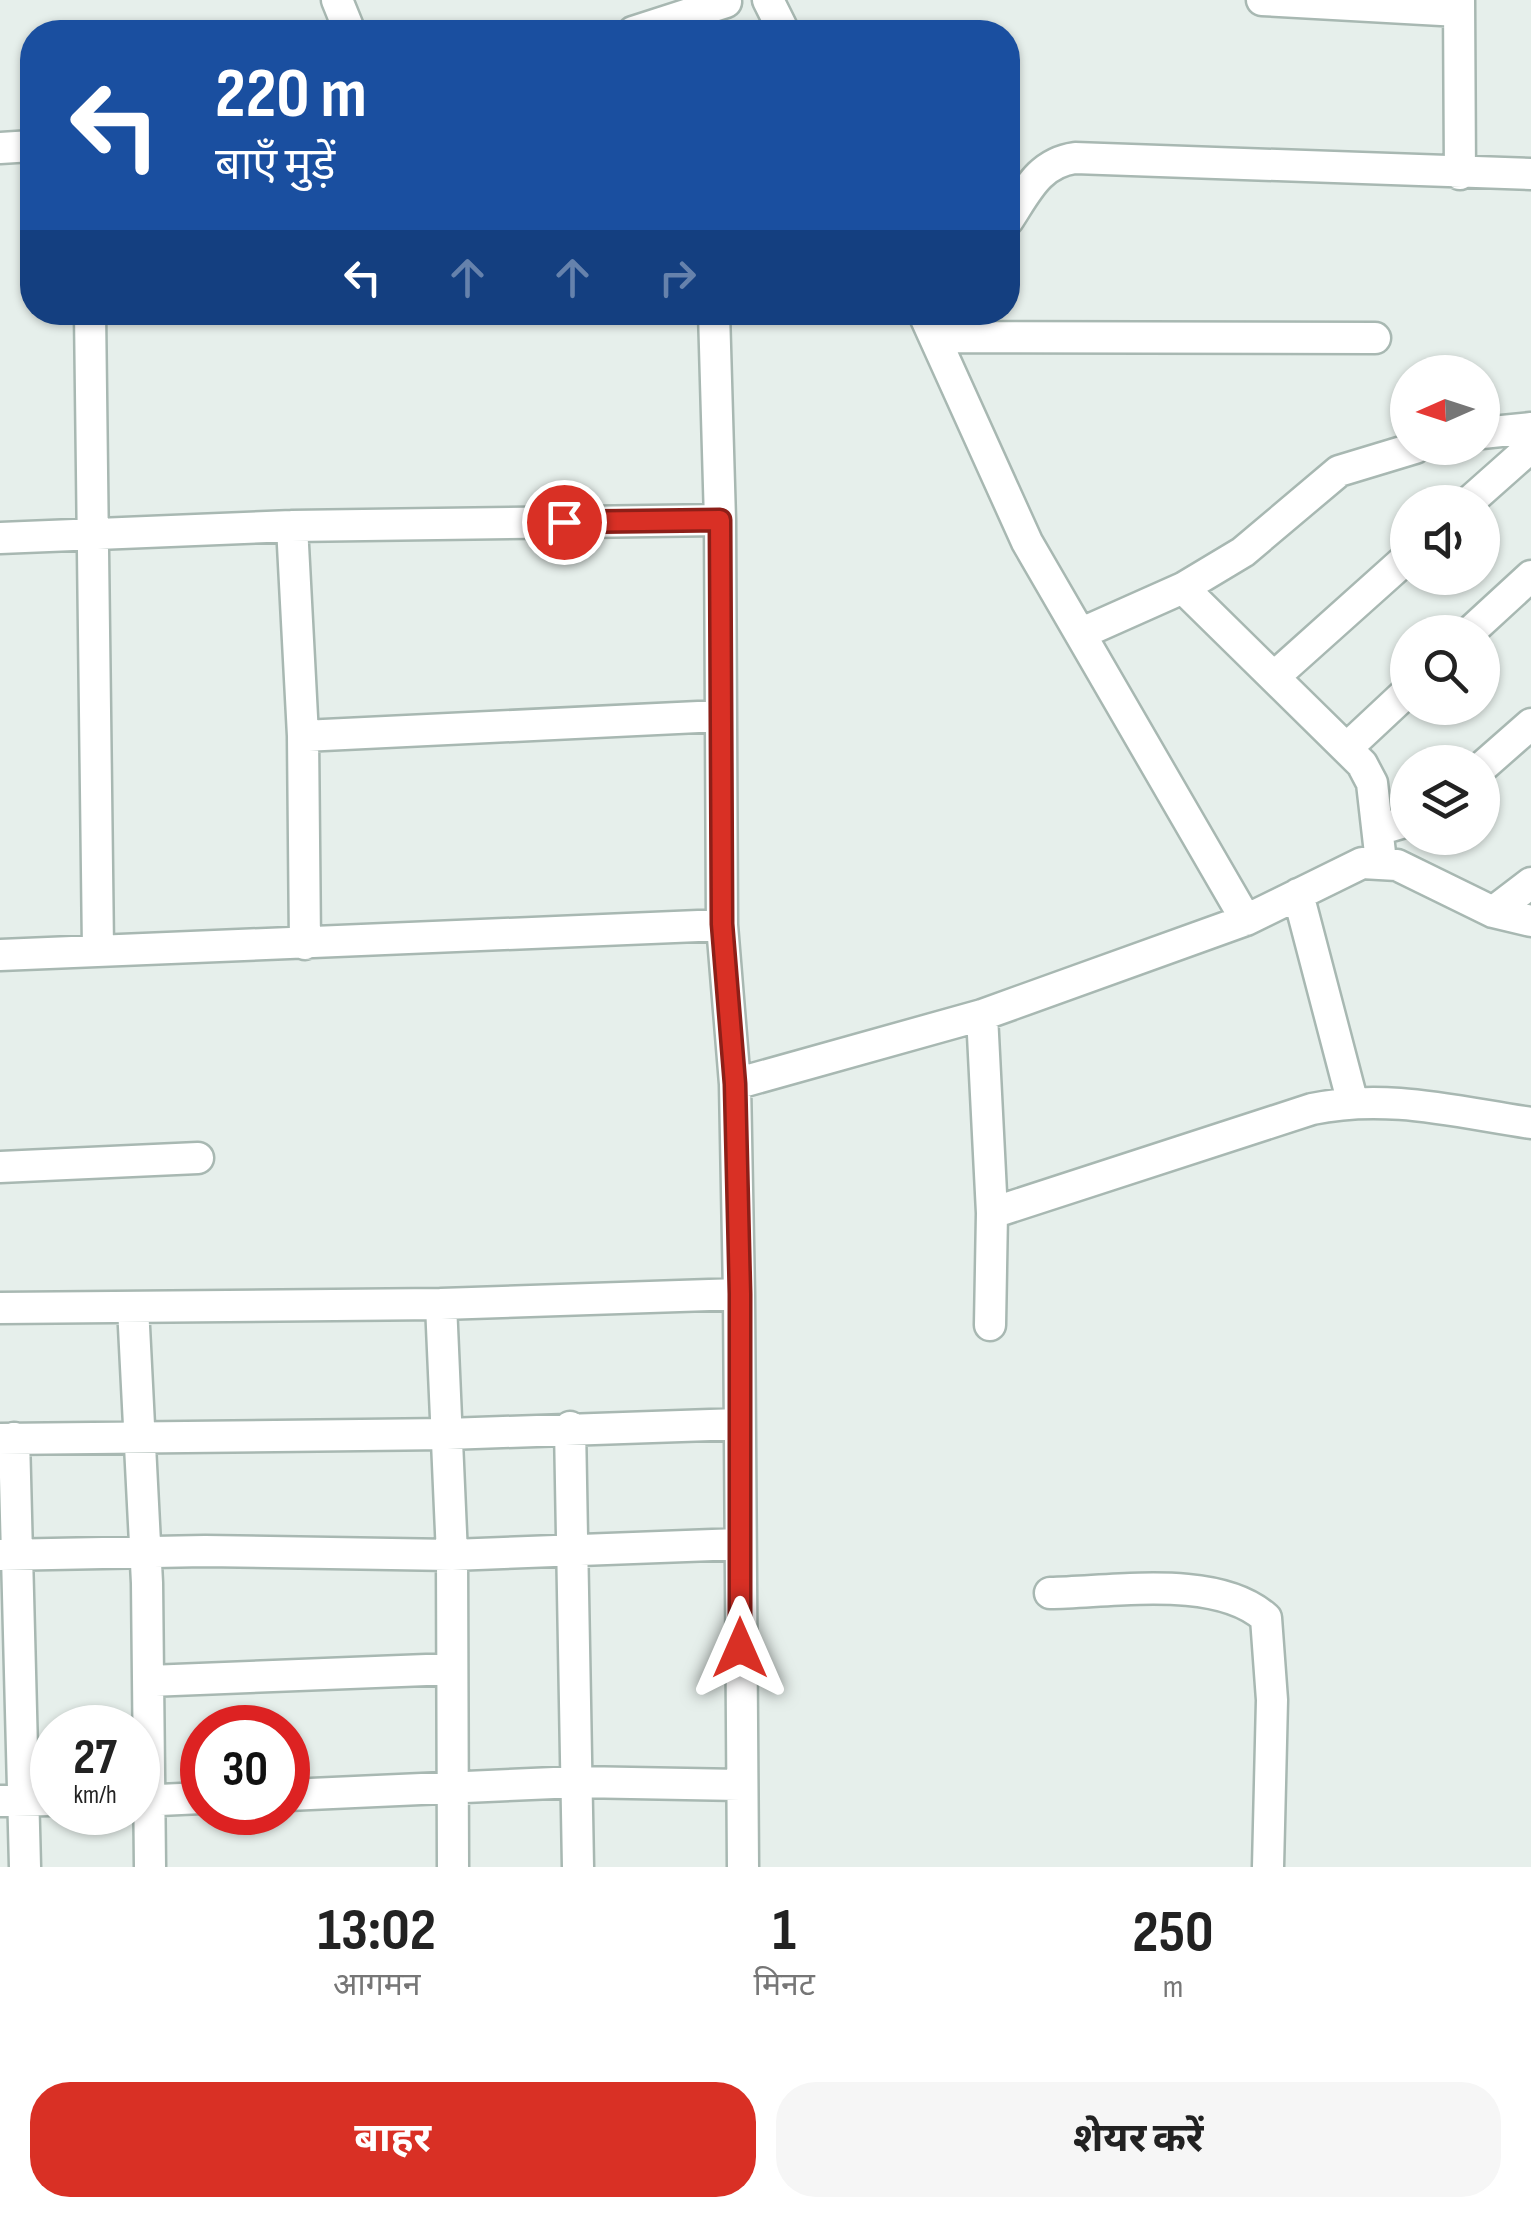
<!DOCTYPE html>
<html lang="hi">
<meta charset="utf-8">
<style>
:root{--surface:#fff;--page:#f6f6f6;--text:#222;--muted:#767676;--accent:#d93025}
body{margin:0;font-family:"Sofia Sans Condensed","Noto Sans Devanagari",sans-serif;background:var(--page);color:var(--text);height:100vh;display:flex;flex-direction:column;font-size:38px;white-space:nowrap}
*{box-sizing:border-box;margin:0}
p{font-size:32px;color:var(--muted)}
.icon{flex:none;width:55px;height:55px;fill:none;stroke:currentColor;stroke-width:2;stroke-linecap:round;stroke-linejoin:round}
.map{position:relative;height:1867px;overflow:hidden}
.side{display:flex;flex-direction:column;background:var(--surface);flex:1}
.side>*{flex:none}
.top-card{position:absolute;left:20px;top:20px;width:1000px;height:305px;border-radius:40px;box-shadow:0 2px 8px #0004;background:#1a4fa0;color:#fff;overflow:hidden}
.needle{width:65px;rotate:267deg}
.fabs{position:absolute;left:1390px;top:355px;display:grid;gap:20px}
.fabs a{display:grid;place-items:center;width:110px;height:110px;border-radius:50%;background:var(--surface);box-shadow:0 2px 8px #0004;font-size:50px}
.speed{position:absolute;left:30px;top:1705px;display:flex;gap:20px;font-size:50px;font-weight:700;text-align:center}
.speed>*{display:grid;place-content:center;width:130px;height:130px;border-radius:50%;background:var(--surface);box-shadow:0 2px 8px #0004;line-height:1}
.speed small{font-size:25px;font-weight:400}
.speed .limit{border:15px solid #d22;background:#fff;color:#111}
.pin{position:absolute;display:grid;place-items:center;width:85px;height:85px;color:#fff;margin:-42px;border:5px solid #fff;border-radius:50%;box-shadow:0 2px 10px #0007}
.me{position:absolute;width:110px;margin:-55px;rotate:0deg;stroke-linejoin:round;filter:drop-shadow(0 0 8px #0008)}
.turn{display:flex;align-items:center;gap:35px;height:210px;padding:0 30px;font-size:45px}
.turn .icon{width:130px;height:130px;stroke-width:2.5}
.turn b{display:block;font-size:70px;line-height:85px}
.lanes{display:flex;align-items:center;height:95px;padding:0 30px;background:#0003;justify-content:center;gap:50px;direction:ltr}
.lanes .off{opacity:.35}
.eta{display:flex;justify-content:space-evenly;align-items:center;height:170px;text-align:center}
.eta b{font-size:60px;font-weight:700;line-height:70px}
.button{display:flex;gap:20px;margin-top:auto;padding:20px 30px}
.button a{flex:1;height:115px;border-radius:40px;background:var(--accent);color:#fff;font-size:40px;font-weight:700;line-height:115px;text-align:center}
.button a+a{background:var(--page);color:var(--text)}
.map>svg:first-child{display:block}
</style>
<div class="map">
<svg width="1531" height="1867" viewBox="0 0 1531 1867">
<rect width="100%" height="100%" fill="#e6efeb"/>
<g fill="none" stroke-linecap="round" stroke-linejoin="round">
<defs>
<path id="minor" d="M 337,0 L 350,32
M 768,0 L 784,32
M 1262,0 L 1459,11
M 1459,0 L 1460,174
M 633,32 L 726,2
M 0,148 L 32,146
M 1008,220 C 1027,191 1039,163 1075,158 L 1531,174
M 90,312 L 98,949
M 714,312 L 720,520 L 722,925 L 735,1084 L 739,1294 L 743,1867
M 923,312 L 1027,542 L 1246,920
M 935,337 L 1375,338
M 1482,433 L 1531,428
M 1469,502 L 1531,447
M 292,526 L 303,736 L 305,944
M 0,538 L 292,526 L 720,520
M 1183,588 L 1362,764 L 1372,783 L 1381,862
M 1470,632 L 1531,576
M 1082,633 L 1183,588 L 1243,552 L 1339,471 L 1415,448
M 1274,677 L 1408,557
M 303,736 L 719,716
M 1347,748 L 1408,691
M 1482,767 L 1531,724
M 1378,830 L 1408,821
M 1298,894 L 1352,1100
M 1493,912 L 1531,883
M 0,955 L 722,925
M 982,1015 L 992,1213 L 990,1325
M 735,1084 L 982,1015 L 1246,920 L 1362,863 L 1397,865 L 1493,912 L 1531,921
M 0,1167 L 198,1158
M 992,1213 L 1312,1109 C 1387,1093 1456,1112 1531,1123
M 441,1304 L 452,1555 L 453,1867
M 133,1307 L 147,1583 L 150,1867
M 0,1308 L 441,1304 L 739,1294
M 570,1427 L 578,1867
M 14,1438 L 25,1867
M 0,1439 L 447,1434 L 739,1424
M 0,1555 L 205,1551 L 452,1555 L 739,1544
M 1050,1593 C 1114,1592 1217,1574 1266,1618 L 1272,1700 L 1268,1867
M 149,1681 L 452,1669
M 288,1795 L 577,1782 L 740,1785
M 0,1801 L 52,1800
M 138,1801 L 202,1798"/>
</defs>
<use href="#minor" stroke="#a8b8b2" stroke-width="35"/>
<use href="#minor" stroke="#fff" stroke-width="30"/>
</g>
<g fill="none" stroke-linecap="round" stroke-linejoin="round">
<defs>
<path id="route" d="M 564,522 L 720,520 L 722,924 L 735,1084 L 740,1294 L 740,1648"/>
</defs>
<use href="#route" stroke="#8d1f18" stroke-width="25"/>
<use href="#route" stroke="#d93025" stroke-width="18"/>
</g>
</svg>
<div class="fabs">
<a><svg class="needle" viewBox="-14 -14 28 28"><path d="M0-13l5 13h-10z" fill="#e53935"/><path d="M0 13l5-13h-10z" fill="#767676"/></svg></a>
<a><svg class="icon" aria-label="sound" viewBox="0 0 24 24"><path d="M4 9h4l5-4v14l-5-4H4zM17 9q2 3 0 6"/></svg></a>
<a><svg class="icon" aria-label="search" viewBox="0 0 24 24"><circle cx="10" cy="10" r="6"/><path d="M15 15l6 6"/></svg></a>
<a><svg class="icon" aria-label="layers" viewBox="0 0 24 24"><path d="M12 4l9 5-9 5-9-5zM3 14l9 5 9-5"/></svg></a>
</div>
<div class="speed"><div>27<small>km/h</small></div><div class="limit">30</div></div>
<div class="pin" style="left:564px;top:522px;background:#d93025"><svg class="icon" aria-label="arrive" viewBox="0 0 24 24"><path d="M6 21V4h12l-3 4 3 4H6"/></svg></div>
<svg class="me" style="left:740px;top:1648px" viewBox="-20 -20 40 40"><path d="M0-17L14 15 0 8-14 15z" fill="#d93025" stroke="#fff" stroke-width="4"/></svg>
<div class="top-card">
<div class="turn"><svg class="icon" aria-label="left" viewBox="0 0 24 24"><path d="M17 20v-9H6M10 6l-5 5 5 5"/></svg><div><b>220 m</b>बाएँ मुड़ें</div></div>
<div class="lanes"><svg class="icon" aria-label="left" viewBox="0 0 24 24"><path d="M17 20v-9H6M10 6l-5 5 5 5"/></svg><svg class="icon off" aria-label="ahead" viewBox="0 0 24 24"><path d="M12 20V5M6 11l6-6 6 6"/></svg><svg class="icon off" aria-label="ahead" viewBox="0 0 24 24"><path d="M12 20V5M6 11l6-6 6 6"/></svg><svg class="icon off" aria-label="right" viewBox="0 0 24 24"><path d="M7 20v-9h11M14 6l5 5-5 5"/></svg></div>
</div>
</div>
<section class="side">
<div class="eta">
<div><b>13:02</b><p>आगमन</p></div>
<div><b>1</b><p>मिनट</p></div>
<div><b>250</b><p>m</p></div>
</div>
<div class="button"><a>बाहर</a><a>शेयर करें</a></div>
</section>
